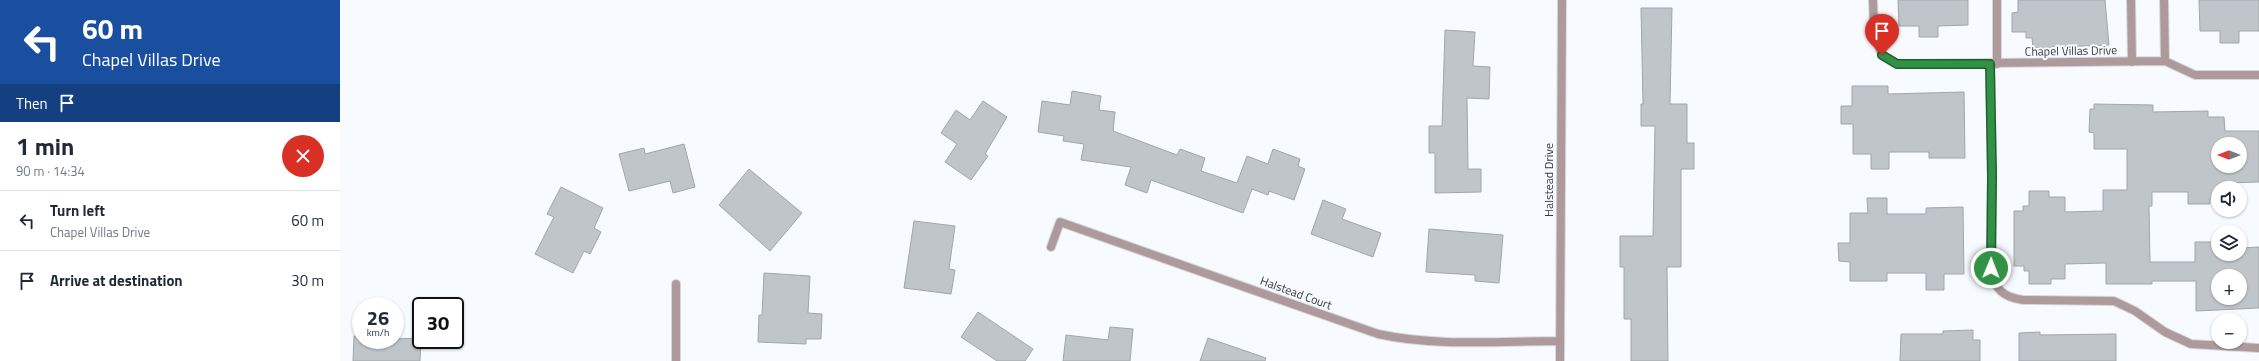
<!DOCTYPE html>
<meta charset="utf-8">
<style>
:root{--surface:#fff;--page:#f6f6f7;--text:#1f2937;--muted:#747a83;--line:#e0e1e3}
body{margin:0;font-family:"Titillium Web",sans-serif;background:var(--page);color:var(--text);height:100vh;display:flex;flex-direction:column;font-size:15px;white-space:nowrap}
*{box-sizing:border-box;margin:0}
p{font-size:13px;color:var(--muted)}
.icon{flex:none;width:22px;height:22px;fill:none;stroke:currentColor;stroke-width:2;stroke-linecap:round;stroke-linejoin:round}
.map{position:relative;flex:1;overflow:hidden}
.panel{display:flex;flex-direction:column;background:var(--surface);width:340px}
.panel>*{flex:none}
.hud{background:#1a4fa0;color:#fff;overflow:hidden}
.needle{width:26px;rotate:270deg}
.tools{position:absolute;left:1871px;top:137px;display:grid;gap:8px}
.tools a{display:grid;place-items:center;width:36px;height:36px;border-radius:50%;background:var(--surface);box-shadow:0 1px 3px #0004;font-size:20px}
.speed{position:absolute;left:12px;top:297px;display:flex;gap:8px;font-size:20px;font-weight:700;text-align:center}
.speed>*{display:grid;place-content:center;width:52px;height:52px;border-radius:50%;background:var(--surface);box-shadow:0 1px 3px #0004;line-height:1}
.speed small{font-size:10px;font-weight:400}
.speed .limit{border:2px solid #111;border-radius:6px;background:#fff;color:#111}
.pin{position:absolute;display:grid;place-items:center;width:34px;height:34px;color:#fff;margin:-41px -17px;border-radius:50% 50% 50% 0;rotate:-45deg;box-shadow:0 0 4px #0007}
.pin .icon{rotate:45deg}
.me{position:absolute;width:44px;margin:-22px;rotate:1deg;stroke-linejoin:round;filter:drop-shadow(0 0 3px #0008)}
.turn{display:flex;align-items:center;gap:14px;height:84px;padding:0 16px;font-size:18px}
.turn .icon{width:52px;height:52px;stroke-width:2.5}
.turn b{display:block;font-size:28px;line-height:34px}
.then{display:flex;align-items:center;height:38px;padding:0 16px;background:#0003;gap:8px;font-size:15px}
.round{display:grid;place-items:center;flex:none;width:42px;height:42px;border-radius:21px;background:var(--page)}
.summary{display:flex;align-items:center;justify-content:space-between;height:68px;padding:0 16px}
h1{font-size:24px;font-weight:700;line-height:30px}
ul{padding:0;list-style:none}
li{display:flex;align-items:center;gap:12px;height:60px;padding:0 16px;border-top:1px solid var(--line)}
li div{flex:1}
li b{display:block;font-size:15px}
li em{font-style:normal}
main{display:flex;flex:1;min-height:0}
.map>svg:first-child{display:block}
</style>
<main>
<section class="panel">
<div class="hud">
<div class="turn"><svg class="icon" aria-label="left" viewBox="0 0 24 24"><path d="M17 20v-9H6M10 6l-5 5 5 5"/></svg><div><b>60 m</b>Chapel Villas Drive</div></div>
<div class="then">Then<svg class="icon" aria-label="arrive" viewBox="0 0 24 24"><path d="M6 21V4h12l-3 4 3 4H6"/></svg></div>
</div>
<div class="summary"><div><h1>1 min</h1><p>90 m · 14:34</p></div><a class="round" style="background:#d93025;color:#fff"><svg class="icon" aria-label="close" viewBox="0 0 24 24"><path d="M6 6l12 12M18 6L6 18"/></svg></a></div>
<ul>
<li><svg class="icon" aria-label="left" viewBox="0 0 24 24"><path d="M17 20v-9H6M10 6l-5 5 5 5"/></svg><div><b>Turn left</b><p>Chapel Villas Drive</p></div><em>60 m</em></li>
<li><svg class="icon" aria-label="arrive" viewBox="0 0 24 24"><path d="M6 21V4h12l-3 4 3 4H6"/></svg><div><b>Arrive at destination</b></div><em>30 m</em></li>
</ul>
</section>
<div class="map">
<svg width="1919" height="361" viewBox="0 0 1919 361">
<rect width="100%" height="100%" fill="#f7fbff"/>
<path fill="#c0c5ca" stroke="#a1a6ab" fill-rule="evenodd" d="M 1558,0 L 1628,0 L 1628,25 L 1598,26 L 1598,37 L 1579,37 L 1579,26 L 1559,26 Z
M 1678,0 L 1765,0 L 1769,45 L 1693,48 L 1692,38 L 1686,38 L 1686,32 L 1672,32 L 1672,13 L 1678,12 Z
M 1859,0 L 1919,0 L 1919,31 L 1899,31 L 1899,43 L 1880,43 L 1880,31 L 1860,31 Z
M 1301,8 L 1332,8 L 1330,104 L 1347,104 L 1347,143 L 1354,143 L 1354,169 L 1341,169 L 1341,267 L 1327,267 L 1328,361 L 1291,361 L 1291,319 L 1284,319 L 1284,267 L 1280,267 L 1280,236 L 1313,236 L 1315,126 L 1301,126 L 1301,104 L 1303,104 Z
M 1105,30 L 1135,32 L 1133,66 L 1150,67 L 1149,99 L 1127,98 L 1128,169 L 1141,169 L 1141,192 L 1095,193 L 1095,153 L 1089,153 L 1089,126 L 1102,126 Z
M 1512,86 L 1548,86 L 1548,94 L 1624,92 L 1625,158 L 1589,158 L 1589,152 L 1549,152 L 1549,169 L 1531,169 L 1531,154 L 1513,154 L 1513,124 L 1501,124 L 1501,106 L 1512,106 Z
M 732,91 L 761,96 L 759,110 L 775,112 L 773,131 L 837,155 L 840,149 L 865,158 L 861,171 L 897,183 L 907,156 L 928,164 L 933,149 L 960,159 L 958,166 L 965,169 L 954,200 L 929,191 L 928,195 L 912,189 L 903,213 L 811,180 L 807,193 L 785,185 L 791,167 L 741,160 L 744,144 L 723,141 L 724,136 L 698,132 L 702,101 L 730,105 Z
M 643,101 L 667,117 L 645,154 L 648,156 L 631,180 L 605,162 L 617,144 L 601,133 L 616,110 L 630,120 Z
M 1754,104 L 1813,105 L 1813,112 L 1868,111 L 1868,117 L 1884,117 L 1885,131 L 1919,131 L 1919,182 L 1884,183 L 1884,188 L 1878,188 L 1878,199 L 1870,199 L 1870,204 L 1848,204 L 1848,192 L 1812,192 L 1812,206 L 1809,206 L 1810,262 L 1855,262 L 1855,242 L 1878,242 L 1878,254 L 1900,254 L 1900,248 L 1919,247 L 1919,308 L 1856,311 L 1856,281 L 1812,281 L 1812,284 L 1766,284 L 1766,263 L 1725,264 L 1725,279 L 1711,279 L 1711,284 L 1689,284 L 1689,271 L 1684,271 L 1684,266 L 1674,266 L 1674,211 L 1683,211 L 1683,206 L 1689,206 L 1689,191 L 1709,191 L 1709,197 L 1725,197 L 1725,212 L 1763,211 L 1763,190 L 1787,190 L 1787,149 L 1754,149 L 1754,133 L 1749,132 L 1750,109 L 1754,109 ZM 1878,144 L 1900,144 L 1900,166 L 1878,166 ZM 1878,276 L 1900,276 L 1900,298 L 1878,298 Z
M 344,144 L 355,187 L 333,193 L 330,181 L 289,191 L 279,154 L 304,148 L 305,154 Z
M 409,169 L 462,213 L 430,251 L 379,205 Z
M 221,187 L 263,208 L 254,228 L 261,232 L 250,254 L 244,251 L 233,273 L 195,254 L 214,217 L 207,214 Z
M 1527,198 L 1547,198 L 1547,214 L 1586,214 L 1586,208 L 1623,207 L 1624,274 L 1604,274 L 1604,290 L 1586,290 L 1586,273 L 1547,273 L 1547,281 L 1510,281 L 1510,262 L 1499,261 L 1498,243 L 1510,243 L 1510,213 L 1528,213 Z
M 983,200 L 1006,209 L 1002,219 L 1041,233 L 1033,257 L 971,234 Z
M 574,221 L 615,226 L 609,269 L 615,270 L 611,294 L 564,288 Z
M 1089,229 L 1163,235 L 1159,283 L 1135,281 L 1135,275 L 1086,272 Z
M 424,273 L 470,276 L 468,313 L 482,314 L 481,339 L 466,339 L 466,344 L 418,342 L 419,315 L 422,315 Z
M 638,312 L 693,349 L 685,361 L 657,361 L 621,337 Z
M 770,327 L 793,329 L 790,361 L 723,361 L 726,335 L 768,340 Z
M 1633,330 L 1633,340 L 1640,340 L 1640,361 L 1560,361 L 1561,334 L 1603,334 L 1603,331 Z
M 1700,332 L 1700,335 L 1776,334 L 1776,361 L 1679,361 L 1679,333 Z
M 14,336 L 21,336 L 21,340 L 81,338 L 80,361 L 13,361 Z
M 868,338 L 926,358 L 925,361 L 860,361 Z"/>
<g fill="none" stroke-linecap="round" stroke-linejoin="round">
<defs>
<path id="minor" d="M 1533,0 L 1534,33 L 1542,55 L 1557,64 L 1825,61 L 1855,75 L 1919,75
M 1657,0 L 1657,64
M 1791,0 L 1792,62
M 1824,0 L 1825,61
M 1650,64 L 1652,176 L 1651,269 C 1655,289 1662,297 1683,300 L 1774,301 L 1795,311 L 1825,332 L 1851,344 L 1919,348
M 711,247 L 720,222 L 1038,334 C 1097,347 1160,341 1220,341
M 336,361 L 336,284
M 1220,361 L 1222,0"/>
</defs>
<use href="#minor" stroke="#d5d8dc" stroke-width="10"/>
<use href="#minor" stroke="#ae9a9b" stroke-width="8"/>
</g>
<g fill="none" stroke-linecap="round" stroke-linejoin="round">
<defs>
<path id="route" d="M 1542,55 L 1557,64 L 1650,64 L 1652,176 L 1651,268"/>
</defs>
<use href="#route" stroke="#205f2e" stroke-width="10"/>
<use href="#route" stroke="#319246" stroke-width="7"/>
</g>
<g text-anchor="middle" stroke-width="4" stroke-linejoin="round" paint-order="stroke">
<g font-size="12" fill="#393b3d" stroke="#f7fbff">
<text transform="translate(1731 51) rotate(-1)" y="4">Chapel Villas Drive</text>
<text transform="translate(1209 180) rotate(-90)" y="4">Halstead Drive</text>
<text transform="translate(956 293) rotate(20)" y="4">Halstead Court</text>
</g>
</g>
</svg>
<div class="tools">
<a><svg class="needle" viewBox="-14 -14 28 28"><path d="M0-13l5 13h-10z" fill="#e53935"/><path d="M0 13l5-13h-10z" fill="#747a83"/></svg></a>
<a><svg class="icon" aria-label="sound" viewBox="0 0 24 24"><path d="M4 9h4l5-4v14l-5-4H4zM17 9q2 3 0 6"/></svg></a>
<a><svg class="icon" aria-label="layers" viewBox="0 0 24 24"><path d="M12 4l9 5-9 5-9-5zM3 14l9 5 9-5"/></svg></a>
<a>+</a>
<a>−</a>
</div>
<div class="speed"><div>26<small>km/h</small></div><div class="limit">30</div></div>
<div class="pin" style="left:1542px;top:55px;background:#d93025"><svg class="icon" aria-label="arrive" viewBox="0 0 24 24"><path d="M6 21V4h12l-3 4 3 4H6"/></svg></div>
<svg class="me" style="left:1651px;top:268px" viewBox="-20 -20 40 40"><circle r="17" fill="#319246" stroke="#fff" stroke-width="3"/><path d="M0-11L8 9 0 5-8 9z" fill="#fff"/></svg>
</div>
</main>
